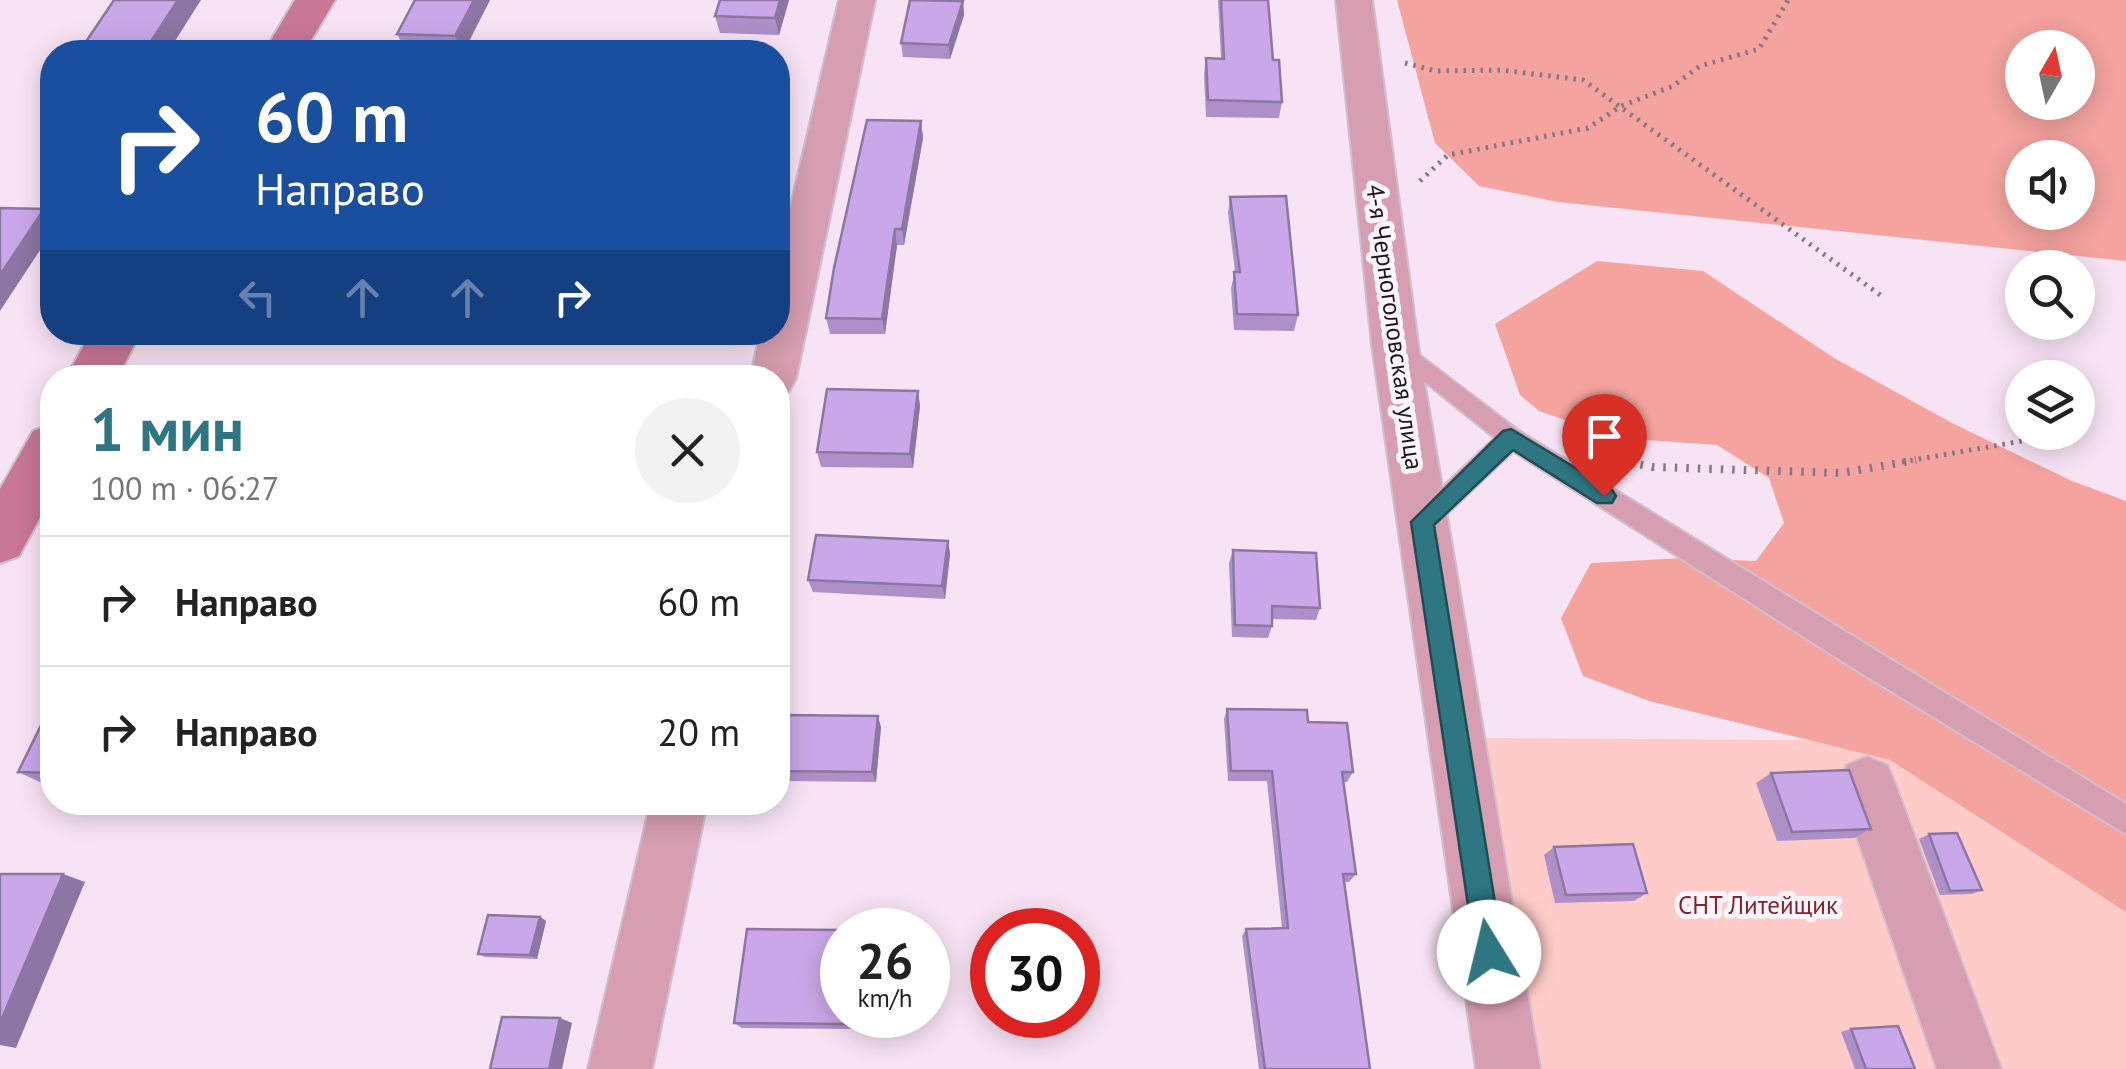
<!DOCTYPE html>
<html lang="ru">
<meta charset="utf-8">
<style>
:root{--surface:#fff;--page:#f2f2f2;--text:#222;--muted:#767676;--line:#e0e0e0;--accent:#2e7681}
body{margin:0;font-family:"PT Sans",sans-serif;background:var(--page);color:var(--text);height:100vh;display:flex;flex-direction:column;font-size:38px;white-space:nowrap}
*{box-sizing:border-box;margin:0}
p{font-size:32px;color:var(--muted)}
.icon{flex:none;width:55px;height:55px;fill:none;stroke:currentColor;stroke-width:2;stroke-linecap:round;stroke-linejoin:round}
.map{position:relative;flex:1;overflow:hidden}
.drawer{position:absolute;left:40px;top:365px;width:750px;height:450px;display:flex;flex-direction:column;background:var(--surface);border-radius:40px;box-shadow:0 5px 25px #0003}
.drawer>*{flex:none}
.guide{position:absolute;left:40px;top:40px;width:750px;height:305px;border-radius:40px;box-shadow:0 5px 25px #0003;background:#1a4fa0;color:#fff;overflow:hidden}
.needle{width:65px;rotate:9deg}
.buttons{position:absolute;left:2005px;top:30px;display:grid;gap:20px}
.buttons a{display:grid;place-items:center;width:90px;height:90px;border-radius:50%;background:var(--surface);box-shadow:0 5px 25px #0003;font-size:50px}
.speed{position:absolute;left:820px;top:908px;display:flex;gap:20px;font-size:50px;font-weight:700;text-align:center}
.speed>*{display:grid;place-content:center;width:130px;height:130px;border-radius:50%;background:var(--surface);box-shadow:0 5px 25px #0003;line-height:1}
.speed small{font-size:25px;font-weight:400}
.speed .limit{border:15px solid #d22;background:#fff;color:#111}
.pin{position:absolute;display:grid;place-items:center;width:85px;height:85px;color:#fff;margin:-102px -42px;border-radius:50% 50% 50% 0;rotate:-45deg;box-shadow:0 0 10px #0007}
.pin .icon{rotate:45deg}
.me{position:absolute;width:110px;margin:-55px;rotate:351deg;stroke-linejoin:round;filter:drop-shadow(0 0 8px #0008)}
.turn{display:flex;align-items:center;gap:35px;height:210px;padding:0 50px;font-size:45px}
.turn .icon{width:130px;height:130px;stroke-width:2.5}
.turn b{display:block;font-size:70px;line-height:85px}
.lanes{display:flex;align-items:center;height:95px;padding:0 50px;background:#0003;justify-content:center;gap:50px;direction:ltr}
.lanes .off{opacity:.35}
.round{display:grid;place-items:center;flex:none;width:105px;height:105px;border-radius:52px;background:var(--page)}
.overview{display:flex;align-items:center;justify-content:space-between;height:170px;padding:0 50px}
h1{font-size:60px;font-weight:800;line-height:75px;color:var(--accent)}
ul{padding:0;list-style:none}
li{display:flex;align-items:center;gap:30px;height:130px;padding:0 50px;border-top:2px solid var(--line)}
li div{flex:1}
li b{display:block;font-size:38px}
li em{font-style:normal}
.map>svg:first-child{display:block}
</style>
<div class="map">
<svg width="2126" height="1069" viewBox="0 0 2126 1069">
<rect width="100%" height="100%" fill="#f8e3f4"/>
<path fill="#fecbc8" d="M 1479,738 L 1910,741 L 2126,868 L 2126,1069 L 1537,1069 Z"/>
<path fill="#f4a39f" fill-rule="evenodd" d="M 1397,0 L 2126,0 L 2126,261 L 1558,202 L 1479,186 L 1435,143 ZM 2022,48 L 2078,48 L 2078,102 L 2022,102 ZM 2022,158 L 2078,158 L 2078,212 L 2022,212 Z
M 1597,261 L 1703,271 L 1834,358 L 1952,423 L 2072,481 L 2126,501 L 2126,912 L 1890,760 L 1649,701 L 1583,676 L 1561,618 L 1591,563 L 1684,558 L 1756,561 L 1784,523 L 1769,478 L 1717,445 L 1617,438 L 1539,411 L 1520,395 L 1495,324 Z"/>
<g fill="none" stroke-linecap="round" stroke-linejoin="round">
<defs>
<path id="lane" d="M 1397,338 L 1519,431 L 2126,804 L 2126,834 L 1845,663 L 1513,451 L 1431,529 L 1422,533 L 1413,529 L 1410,522 L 1413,515 L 1495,438 L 1389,353 L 1386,347 L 1389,341 Z"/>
<path id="street" d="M 839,0 L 875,0 L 796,378 L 789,391 L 778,395 L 778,378 L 750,378 L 761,332 L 778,332 L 778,261 Z
M 1336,0 L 1372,0 L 1418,345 L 1540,1069 L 1476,1069 L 1372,345 Z
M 1867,757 L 1887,765 L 1895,784 L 2001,1069 L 1937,1069 L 1839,784 L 1847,765 Z
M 651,802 L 707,802 L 652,1069 L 588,1069 Z"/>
<path id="secondary" d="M 295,0 L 335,0 L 304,52 L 264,52 Z
M 91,332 L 141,332 L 117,378 L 66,378 Z
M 52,424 L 52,495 L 19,556 L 0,563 L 0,489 L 33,431 Z"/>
</defs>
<use href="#lane" stroke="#d1becd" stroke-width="4"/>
<use href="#street" stroke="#d1becd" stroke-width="4"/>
<use href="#secondary" stroke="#d1becd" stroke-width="4"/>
<path stroke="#857783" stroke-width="5" stroke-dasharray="2.5 6" stroke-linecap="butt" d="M 1405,63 L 1436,71 L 1501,70 L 1583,80 L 1883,297
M 1420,181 L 1448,155 L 1588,128 L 1621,106 L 1673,86 L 1700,66 L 1759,49 L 1788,0
M 1615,459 L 1630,462
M 1902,462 L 2022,441"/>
<path stroke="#857783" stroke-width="8" stroke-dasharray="2.5 9" stroke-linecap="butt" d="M 1618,460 L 1652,467 L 1841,473 L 1916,460"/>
<use href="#lane" fill="#d69eb0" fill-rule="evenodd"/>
<use href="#street" fill="#d69eb0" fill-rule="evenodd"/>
<use href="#secondary" fill="#c87794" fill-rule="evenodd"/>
</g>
<path fill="#ad90c8" d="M 415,0 L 490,0 L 464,52 L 406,51 L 397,34 Z
M 789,0 L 779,35 L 720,33 L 715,16 Z
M 1218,0 L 1268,0 L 1273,60 L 1282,102 L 1279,118 L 1206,117 L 1204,75 L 1206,58 L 1221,59 Z
M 963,1 L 964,15 L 950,59 L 903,57 L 901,43 Z
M 921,121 L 923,138 L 904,245 L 897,245 L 885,334 L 830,334 L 826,318 Z
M 1230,197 L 1298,315 L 1294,331 L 1234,330 L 1231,288 L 1235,272 L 1228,213 Z
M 918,391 L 920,406 L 913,468 L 821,467 L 817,452 Z
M 948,541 L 950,554 L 945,599 L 813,592 L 808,580 Z
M 1233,550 L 1320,608 L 1316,620 L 1272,619 L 1272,626 L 1268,638 L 1232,637 L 1229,563 Z
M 52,703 L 52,782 L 40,782 L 18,772 Z
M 1227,709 L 1308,722 L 1353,772 L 1347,782 L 1343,782 L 1356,874 L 1349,882 L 1344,882 L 1370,1069 L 1259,1069 L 1242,936 L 1246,929 L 1282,928 L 1267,781 L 1228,781 L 1224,719 Z
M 881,727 L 876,782 L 781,781 L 778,775 L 778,754 Z
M 1771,773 L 1871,829 L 1854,838 L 1777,841 L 1756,783 Z
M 345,802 L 449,802 L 447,809 L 356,810 Z
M 1929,834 L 1982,890 L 1972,894 L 1940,895 L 1919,839 Z
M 1554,847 L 1647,893 L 1634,901 L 1555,903 L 1544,855 Z
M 540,917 L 546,921 L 537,959 L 485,957 L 478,954 Z
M 842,930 L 854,1029 L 742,1028 L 734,1023 Z
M 1851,1029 L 1915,1069 L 1855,1069 L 1841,1032 Z"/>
<path fill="#8d76a3" d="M 178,0 L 201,0 L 168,52 L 144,52 Z
M 474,0 L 490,0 L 463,52 L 455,36 Z
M 780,0 L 789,0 L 779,35 L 775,18 Z
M 963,1 L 964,15 L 950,59 L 949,45 Z
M 921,121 L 923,138 L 904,245 L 902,229 Z
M 44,209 L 52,218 L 52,232 L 0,311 L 0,275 Z
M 895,229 L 897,245 L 885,334 L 882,319 Z
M 918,391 L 920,406 L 913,468 L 910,454 Z
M 948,541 L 950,554 L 945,599 L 942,586 Z
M 878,716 L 881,727 L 876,782 L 872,772 Z
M 438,802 L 449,802 L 447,809 Z
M 63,874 L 85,882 L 16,1048 L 0,1045 L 0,1023 Z
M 540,917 L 546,921 L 537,959 L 530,955 Z
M 850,1015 L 856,1015 L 854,1029 L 849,1024 Z
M 560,1018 L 572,1023 L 562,1069 L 549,1069 Z"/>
<path fill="#c9a8e9" stroke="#8d76a3" stroke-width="2.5" d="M 114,0 L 178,0 L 144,52 L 79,52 Z
M 415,0 L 474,0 L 455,36 L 397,34 Z
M 720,0 L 780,0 L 775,18 L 715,16 Z
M 910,0 L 963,1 L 949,45 L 901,43 Z
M 1221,0 L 1268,0 L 1273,60 L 1279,60 L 1282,102 L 1208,100 L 1206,58 L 1224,59 Z
M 867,120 L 921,121 L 902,229 L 895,229 L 882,319 L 826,318 L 834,268 Z
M 1286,196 L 1298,315 L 1237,314 L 1234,272 L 1240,272 L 1230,197 Z
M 0,208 L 44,209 L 0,275 Z
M 241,368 L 325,372 L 322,378 L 236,378 Z
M 827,389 L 918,391 L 910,454 L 817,452 Z
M 816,535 L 948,541 L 942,586 L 808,580 Z
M 1233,550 L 1316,553 L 1320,608 L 1272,606 L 1272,626 L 1235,625 Z
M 52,703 L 52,773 L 18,772 Z
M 1227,709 L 1307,710 L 1308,722 L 1347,723 L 1353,772 L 1342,772 L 1356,874 L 1343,874 L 1370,1069 L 1265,1069 L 1246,929 L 1288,928 L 1272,771 L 1231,771 Z
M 783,715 L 878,716 L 872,772 L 778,771 L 778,754 Z
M 1849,770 L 1871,829 L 1792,832 L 1771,773 Z
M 1957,833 L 1982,890 L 1950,891 L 1929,834 Z
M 1633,844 L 1647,893 L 1566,895 L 1554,847 Z
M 1,874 L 63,874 L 0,1023 L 0,875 Z
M 488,915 L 540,917 L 530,955 L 478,954 Z
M 747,929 L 842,930 L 842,1015 L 850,1015 L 849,1024 L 734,1023 Z
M 502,1017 L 560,1018 L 549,1069 L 490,1069 Z
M 1898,1026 L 1915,1069 L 1866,1069 L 1851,1029 Z"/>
<path fill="#2e7681" stroke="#1e4d54" stroke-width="2.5" d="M 1511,429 L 1612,490 L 1616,496 L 1612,503 L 1597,503 L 1513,450 L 1434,525 L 1503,952 L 1499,961 L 1489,966 L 1480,961 L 1475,952 L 1411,522 L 1503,431 Z"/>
<g text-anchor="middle" stroke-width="10" stroke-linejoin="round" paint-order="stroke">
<g font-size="25" fill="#1d161c" stroke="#fdf5fc">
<text transform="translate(1395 327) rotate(82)" y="9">4-я Черноголовская улица</text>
</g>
<g font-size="25" fill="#82252a" stroke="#fdf5fc">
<text x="1758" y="914">СНТ Литейщик</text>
</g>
</g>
</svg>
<div class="buttons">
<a><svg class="needle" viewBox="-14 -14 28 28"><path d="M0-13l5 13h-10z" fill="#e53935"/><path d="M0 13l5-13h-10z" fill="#767676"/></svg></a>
<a><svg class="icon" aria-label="sound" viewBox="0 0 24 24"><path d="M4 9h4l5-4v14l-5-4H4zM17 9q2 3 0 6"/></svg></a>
<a><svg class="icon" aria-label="search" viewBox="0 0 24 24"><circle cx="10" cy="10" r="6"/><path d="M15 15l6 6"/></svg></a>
<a><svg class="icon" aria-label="layers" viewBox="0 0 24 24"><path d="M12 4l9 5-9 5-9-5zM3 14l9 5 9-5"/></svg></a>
</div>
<div class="speed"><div>26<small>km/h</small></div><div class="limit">30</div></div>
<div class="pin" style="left:1604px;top:496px;background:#d93025"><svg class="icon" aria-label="arrive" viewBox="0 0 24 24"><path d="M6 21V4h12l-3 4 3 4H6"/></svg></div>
<svg class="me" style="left:1489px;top:952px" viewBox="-20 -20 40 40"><circle r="19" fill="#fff"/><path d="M0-13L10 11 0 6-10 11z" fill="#2e7681"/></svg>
<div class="guide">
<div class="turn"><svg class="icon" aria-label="right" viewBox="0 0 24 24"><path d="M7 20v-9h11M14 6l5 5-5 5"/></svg><div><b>60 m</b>Направо</div></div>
<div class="lanes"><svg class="icon off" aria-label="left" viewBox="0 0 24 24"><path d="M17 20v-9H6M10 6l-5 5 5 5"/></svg><svg class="icon off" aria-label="ahead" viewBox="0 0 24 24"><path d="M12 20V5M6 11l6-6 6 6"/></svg><svg class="icon off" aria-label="ahead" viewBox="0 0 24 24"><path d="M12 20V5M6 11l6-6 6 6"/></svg><svg class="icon" aria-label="right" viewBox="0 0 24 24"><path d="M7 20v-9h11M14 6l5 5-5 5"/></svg></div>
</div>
<section class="drawer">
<div class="overview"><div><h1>1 мин</h1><p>100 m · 06:27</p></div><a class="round"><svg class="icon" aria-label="close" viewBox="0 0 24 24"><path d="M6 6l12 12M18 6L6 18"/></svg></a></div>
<ul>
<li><svg class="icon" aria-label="right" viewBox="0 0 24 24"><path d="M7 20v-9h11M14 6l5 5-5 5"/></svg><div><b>Направо</b></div><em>60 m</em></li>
<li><svg class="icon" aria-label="right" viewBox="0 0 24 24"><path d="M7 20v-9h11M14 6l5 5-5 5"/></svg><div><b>Направо</b></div><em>20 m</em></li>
</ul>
</section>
</div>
